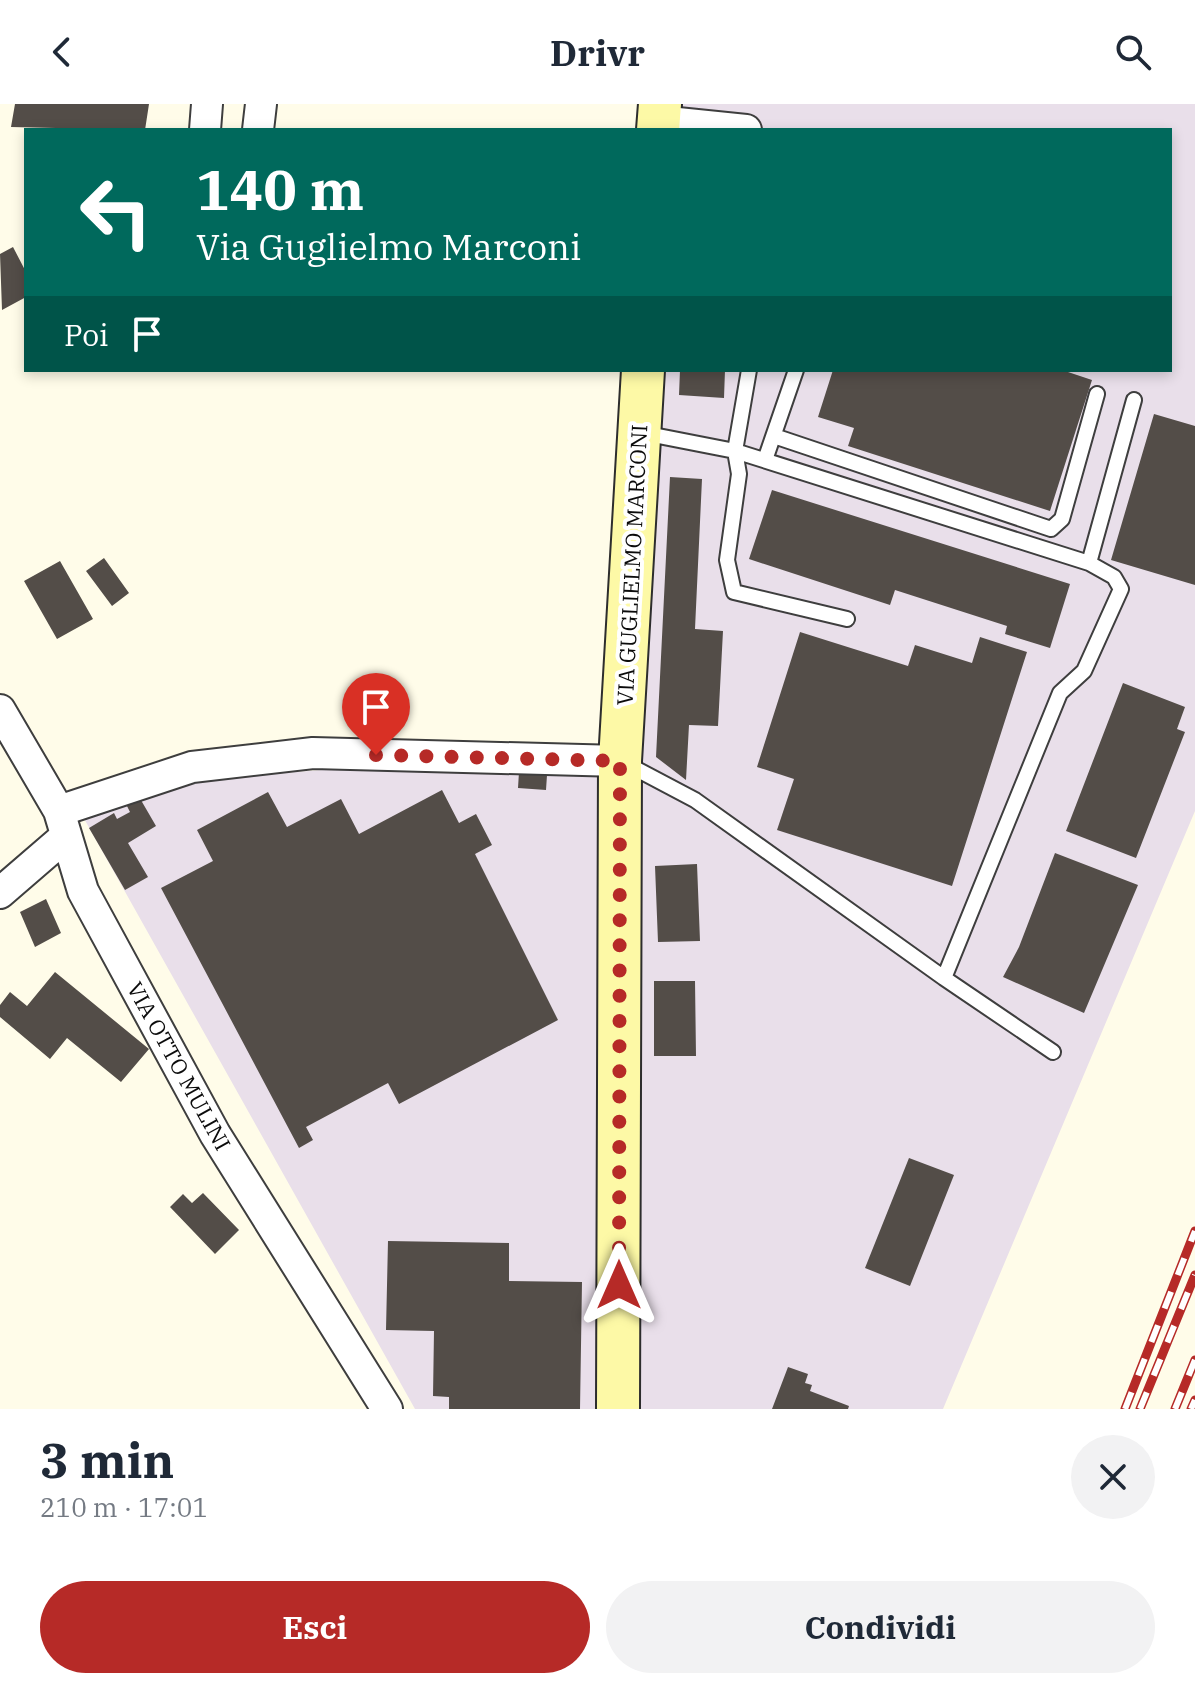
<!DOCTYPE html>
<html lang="it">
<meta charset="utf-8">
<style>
:root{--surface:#fff;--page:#f2f2f3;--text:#1f2937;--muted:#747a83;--accent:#b62a27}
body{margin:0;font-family:"IBM Plex Serif",serif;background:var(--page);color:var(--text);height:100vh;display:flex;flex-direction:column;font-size:30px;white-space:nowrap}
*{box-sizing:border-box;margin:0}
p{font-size:26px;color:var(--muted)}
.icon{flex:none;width:44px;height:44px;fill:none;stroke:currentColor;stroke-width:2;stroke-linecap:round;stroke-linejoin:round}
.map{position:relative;height:1305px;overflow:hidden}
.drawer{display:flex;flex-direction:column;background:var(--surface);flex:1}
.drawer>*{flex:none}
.hud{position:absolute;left:24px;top:24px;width:1148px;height:244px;border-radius:0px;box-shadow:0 4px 12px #0003;background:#00695c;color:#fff;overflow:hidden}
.pin{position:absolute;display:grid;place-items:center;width:68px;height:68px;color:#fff;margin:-82px -34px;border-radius:50% 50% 50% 0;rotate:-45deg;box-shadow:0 0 8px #0007}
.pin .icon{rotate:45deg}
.me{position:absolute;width:88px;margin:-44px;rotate:0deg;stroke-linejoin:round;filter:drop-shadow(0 0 6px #0008)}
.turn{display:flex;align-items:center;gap:28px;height:168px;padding:0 40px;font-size:36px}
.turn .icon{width:104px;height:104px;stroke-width:2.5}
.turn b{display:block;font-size:56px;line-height:68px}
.then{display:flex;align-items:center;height:76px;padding:0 40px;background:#0003;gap:16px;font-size:30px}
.round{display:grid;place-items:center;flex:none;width:84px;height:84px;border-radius:42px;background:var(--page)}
.headline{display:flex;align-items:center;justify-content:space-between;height:136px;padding:0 40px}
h1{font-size:48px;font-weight:700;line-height:60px}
.cta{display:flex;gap:16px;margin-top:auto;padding:16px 40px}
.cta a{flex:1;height:92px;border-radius:48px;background:var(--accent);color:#fff;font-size:32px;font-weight:700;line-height:92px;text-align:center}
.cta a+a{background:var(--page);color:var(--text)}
header{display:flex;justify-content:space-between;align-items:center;height:104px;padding:0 40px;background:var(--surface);font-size:36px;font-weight:700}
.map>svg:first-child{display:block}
</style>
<header><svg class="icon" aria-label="back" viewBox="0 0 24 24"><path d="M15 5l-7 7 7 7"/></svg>Drivr<svg class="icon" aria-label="search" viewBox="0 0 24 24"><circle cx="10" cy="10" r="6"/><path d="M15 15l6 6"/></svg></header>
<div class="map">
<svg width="1195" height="1305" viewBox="0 0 1195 1305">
<rect width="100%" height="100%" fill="#fffce9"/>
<path fill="#e9dfea" d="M 672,0 L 1195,0 L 1195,707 L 943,1305 L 415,1305 L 68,686 L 614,643 L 648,266 L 1170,266 L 1170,26 L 669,26 Z"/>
<path fill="#534d48" d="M 15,0 L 149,0 L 145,26 L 11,23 Z
M 13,143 L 26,168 L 26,193 L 2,206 L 0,150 Z
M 680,266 L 725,266 L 724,294 L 679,291 Z
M 833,266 L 1062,266 L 1092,276 L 1050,407 L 848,342 L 854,324 L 818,313 Z
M 1154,310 L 1195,322 L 1195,481 L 1111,456 Z
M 670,373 L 702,375 L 695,525 L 723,527 L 718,622 L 689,621 L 686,676 L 656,653 Z
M 772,386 L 1070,480 L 1050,544 L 1005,530 L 1007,522 L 895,486 L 890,501 L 749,455 Z
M 104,454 L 129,489 L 112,502 L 86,467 Z
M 60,457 L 93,515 L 57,535 L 24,477 Z
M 800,528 L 908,562 L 915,541 L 972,559 L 980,533 L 1027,548 L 952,782 L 777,726 L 794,675 L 757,663 Z
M 1123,579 L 1185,603 L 1177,625 L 1185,628 L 1136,754 L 1066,727 Z
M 519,668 L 547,671 L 546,686 L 518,684 Z
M 442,686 L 459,719 L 476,710 L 492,741 L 475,750 L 558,916 L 399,1000 L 388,979 L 306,1023 L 313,1036 L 299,1044 L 161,784 L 213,757 L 197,726 L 268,688 L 287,723 L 341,695 L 359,730 Z
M 138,691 L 156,722 L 128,739 L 148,773 L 125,786 L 89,724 L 114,709 L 117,715 L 130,708 L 125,698 Z
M 1055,749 L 1138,781 L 1084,909 L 1003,873 L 1019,843 Z
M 697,760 L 700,837 L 658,838 L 655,762 Z
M 46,795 L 61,829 L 35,843 L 20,808 Z
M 55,868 L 149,945 L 121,978 L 67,934 L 50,955 L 0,913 L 0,901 L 10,888 L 27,902 Z
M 654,877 L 695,877 L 696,952 L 654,952 Z
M 909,1054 L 954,1071 L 910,1182 L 865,1164 Z
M 203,1089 L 239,1126 L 215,1150 L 170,1103 L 183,1090 L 192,1099 Z
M 388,1137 L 509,1139 L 509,1177 L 582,1178 L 580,1305 L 449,1305 L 449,1293 L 433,1292 L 434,1227 L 386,1226 Z
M 788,1263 L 808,1270 L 805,1279 L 812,1281 L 810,1287 L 849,1302 L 848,1305 L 772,1305 Z"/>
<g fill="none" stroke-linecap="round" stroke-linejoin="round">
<defs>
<path id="lane" d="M 643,329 L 735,347 L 739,370 L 727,456 L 734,488 L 847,515
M 774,332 L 1051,425 L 1062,415 L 1097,290
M 765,356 L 796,266
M 1089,459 L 1134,296
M 625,659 L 695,696 L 944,874 L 1060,589 L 1084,567 L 1121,485 L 1114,473 L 1089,459 L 735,347 L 749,266
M 944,874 L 1053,948"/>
<path id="street" d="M 658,17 L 746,26
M 205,26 L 207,0
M 258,26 L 261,0
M 0,606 L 59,707 L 83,787 L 215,1030 L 387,1305
M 59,707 L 192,663 L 313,649 L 620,657
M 0,789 L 66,732"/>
<path id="secondary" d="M 658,26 L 660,0
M 618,1305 L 620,657 L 643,266"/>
</defs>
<use href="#lane" stroke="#3e3e3e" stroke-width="18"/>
<use href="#street" stroke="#3e3e3e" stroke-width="34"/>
<use href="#secondary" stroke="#2d2d2d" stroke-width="46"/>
<use href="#lane" stroke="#fff" stroke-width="14"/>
<use href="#street" stroke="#fff" stroke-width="30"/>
<use href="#secondary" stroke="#fdf9a6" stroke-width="42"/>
<defs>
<path id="rail" d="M 1125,1305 L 1195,1127
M 1140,1305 L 1195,1171
M 1175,1305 L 1195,1256
M 1191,1305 L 1195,1296"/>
</defs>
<use href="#rail" stroke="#b62a27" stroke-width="9"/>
<use href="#rail" stroke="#fff" stroke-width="6" stroke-dasharray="18" stroke-linecap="butt"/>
</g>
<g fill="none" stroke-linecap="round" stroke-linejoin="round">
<path stroke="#b62a27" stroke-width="14" stroke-dasharray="0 25.2" d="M 376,651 L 620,657 L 619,1181"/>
</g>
<g text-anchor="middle" stroke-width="8" stroke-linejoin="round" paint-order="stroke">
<g font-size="22" fill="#0b0b0b" stroke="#fff">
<text transform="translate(632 461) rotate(-87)" y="8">VIA GUGLIELMO MARCONI</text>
<text transform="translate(179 962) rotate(61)" y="8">VIA OTTO MULINI</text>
</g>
</g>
</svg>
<div class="pin" style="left:376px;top:651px;background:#d93025"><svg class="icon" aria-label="arrive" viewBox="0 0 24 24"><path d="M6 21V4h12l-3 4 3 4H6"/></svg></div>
<svg class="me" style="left:619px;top:1181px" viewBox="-20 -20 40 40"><path d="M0-17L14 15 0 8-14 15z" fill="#b62a27" stroke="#fff" stroke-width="4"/></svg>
<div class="hud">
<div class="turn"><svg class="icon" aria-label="left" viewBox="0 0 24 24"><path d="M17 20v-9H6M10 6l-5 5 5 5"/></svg><div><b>140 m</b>Via Guglielmo Marconi</div></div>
<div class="then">Poi<svg class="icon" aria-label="arrive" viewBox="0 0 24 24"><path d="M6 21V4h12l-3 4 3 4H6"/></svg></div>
</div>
</div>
<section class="drawer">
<div class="headline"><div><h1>3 min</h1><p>210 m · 17:01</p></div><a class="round"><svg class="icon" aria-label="close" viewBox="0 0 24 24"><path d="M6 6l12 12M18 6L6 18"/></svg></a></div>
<div class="cta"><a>Esci</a><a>Condividi</a></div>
</section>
